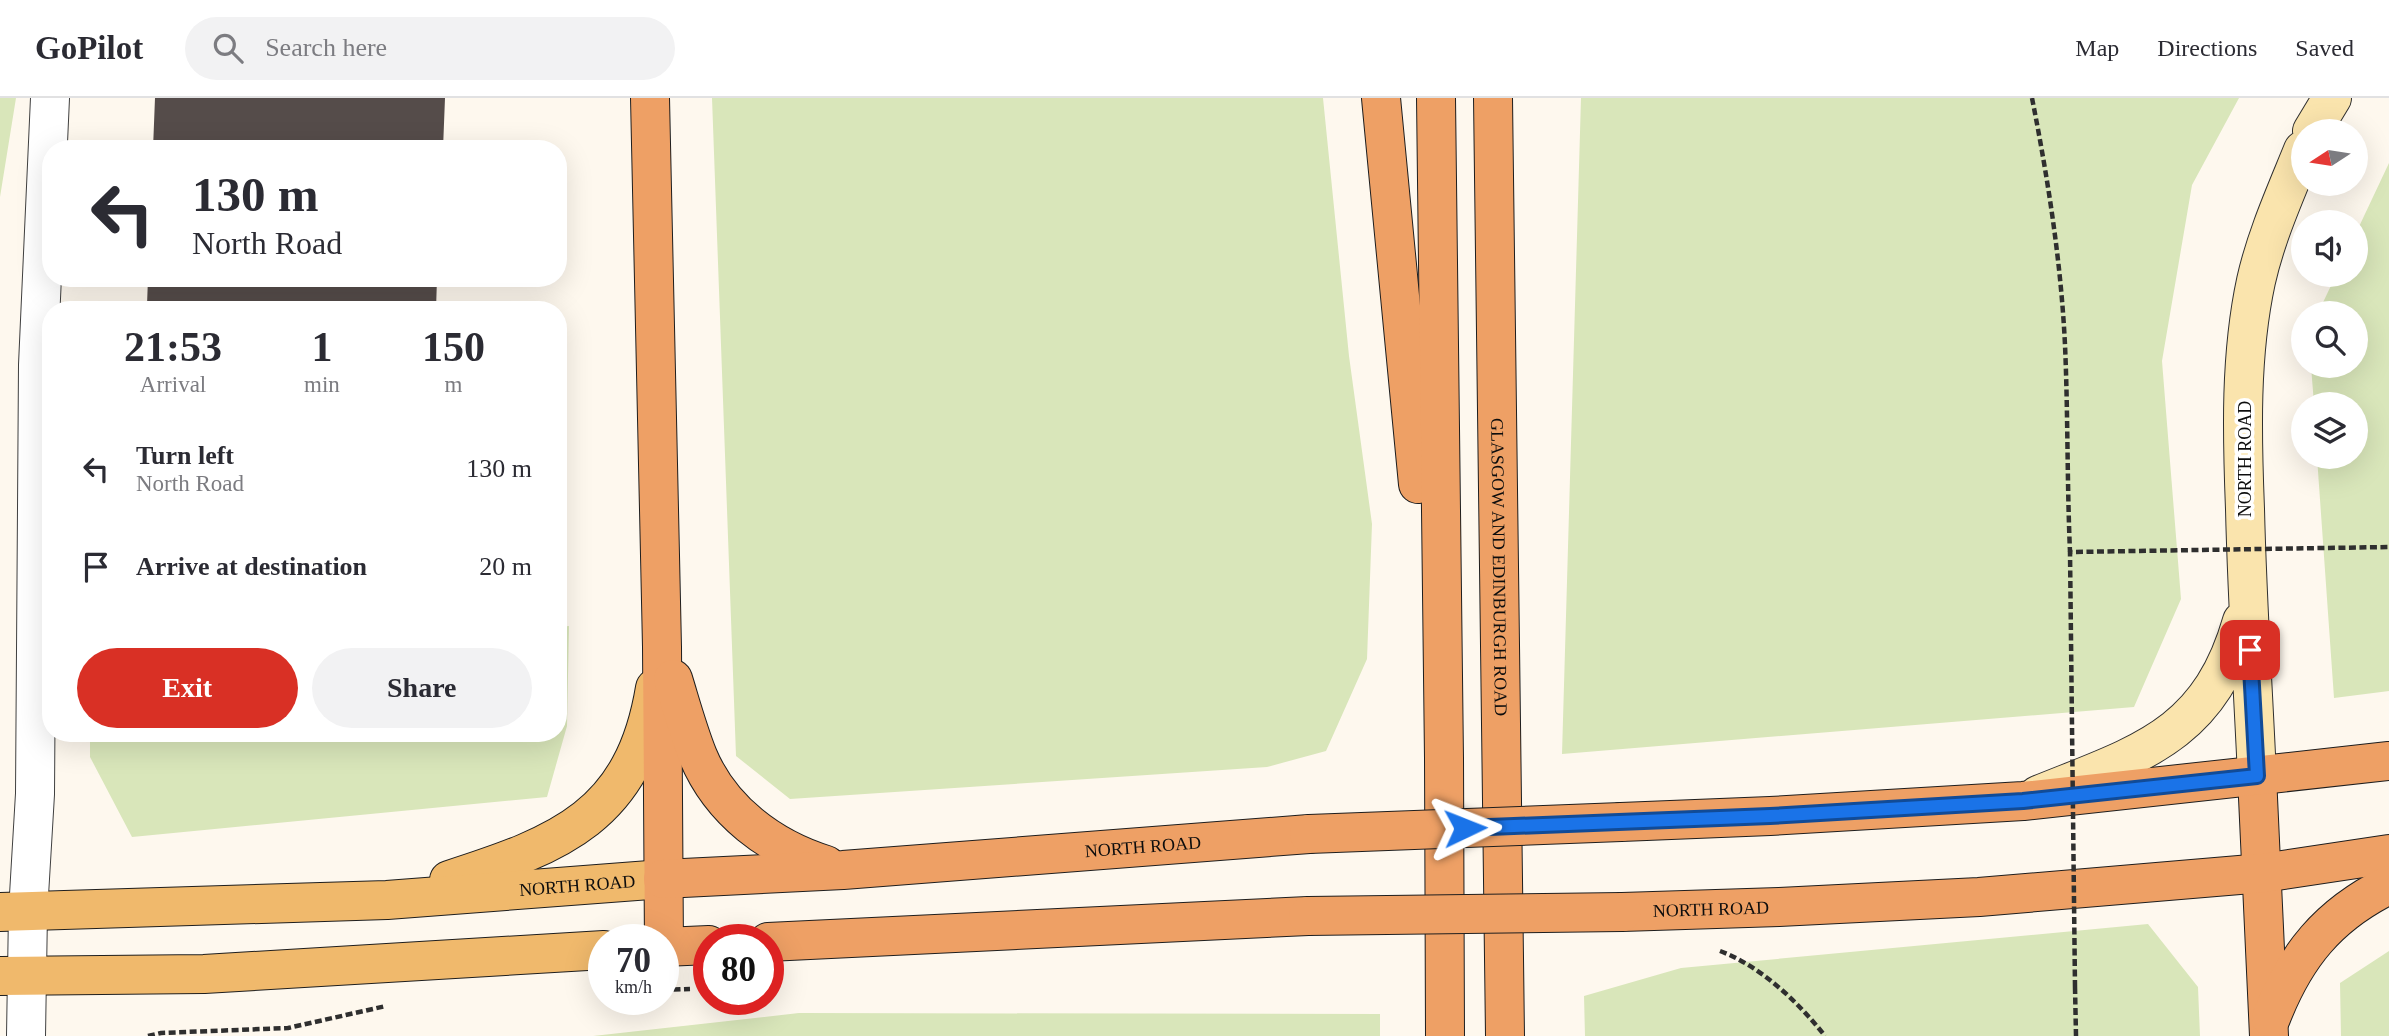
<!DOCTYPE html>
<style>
:root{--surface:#fff;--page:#f2f2f3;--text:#2b2b33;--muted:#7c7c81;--line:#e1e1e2;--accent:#d93025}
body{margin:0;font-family:Georgia,serif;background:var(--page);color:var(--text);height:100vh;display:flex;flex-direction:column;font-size:26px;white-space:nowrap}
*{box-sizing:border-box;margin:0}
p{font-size:23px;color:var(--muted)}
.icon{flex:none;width:38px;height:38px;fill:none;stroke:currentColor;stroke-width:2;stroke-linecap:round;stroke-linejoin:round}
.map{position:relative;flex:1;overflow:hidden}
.details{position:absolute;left:42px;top:203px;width:525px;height:441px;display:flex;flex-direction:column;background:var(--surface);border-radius:28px;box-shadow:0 7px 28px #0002}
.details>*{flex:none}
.guide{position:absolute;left:42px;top:42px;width:525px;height:147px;border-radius:28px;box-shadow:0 7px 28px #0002;background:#fff;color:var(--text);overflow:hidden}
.needle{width:46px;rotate:258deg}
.buttons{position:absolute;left:2291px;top:21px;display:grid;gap:14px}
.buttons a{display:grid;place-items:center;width:77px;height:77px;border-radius:50%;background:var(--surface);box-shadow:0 7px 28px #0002;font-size:35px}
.speed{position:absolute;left:588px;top:826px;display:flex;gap:14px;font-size:35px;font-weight:700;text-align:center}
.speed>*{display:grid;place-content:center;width:91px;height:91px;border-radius:50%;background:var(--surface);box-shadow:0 7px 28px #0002;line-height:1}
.speed small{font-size:18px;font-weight:400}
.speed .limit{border:10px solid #d22;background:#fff;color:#111}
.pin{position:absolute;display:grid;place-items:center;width:60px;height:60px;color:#fff;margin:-30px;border-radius:14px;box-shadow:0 4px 10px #0006}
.me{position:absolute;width:77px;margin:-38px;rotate:88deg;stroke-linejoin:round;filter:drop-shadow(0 0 5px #0008)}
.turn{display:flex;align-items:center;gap:24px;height:147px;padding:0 35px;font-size:32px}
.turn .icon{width:91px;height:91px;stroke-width:2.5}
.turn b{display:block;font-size:49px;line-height:60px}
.eta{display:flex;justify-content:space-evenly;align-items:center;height:119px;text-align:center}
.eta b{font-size:42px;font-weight:700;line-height:49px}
.button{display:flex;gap:14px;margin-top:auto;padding:14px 35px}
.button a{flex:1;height:80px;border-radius:42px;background:var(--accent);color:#fff;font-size:28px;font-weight:700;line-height:80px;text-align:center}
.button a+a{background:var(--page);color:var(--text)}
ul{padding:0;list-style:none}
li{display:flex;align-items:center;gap:21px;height:98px;padding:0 35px}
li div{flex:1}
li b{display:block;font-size:26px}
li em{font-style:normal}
header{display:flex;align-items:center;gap:42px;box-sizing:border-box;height:98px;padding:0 35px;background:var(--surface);border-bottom:2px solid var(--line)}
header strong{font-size:33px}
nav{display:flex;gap:38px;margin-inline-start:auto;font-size:24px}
.search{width:490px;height:63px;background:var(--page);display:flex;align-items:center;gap:18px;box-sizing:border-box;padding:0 24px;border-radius:38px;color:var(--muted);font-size:26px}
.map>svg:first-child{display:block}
</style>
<header>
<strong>GoPilot</strong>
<div class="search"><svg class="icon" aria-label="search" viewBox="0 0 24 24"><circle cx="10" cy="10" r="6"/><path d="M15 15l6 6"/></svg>Search here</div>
<nav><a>Map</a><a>Directions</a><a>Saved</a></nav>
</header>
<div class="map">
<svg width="2389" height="938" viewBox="0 0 2389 938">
<rect width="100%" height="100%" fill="#fef8ee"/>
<path fill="#d9e6ba" d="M 0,0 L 16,0 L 0,99 Z
M 712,0 L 1323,0 L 1349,258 L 1372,426 L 1367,561 L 1326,653 L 1267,669 L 790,701 L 736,658 Z
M 1581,0 L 2239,0 L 2192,87 L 2162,263 L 2181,501 L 2134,609 L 1562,656 Z
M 2389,65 L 2389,593 L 2334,600 L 2317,359 L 2356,359 L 2356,306 L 2314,306 L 2311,268 L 2356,268 L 2356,215 L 2318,215 L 2336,177 L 2356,177 L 2356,135 Z
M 569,528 L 567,628 L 547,699 L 132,739 L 90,659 L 90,635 L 558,635 L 558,529 Z
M 2148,826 L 2198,889 L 2200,938 L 1585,938 L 1584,898 L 1681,870 Z
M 2389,853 L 2389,938 L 2341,938 L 2340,885 Z
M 799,915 L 1380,916 L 1380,938 L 593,938 Z"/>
<path fill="#554c4a" d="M 155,0 L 445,0 L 443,51 L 153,51 Z
M 148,180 L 437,180 L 436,212 L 252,212 L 147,207 Z"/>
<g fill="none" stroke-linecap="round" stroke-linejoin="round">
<defs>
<path id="tertiary" d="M 26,938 L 28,814 L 35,696 L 38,267 L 50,0"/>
<path id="secondary" d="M 2312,33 L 2332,0
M 2257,678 C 2253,589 2247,500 2245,411 C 2242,336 2240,257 2256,183 C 2266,138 2286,94 2303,52
M 2038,697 C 2139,656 2209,639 2242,523"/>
<g id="primary">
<path d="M 449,782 C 561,746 634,718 655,590"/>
<path id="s1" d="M 0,814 L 387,802 L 663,781"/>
<path d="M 0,878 L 204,876 L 604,852"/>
</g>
<g id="trunk">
<path d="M 650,0 L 662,549 L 664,849 L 709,847"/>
<path d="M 1381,0 L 1418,386"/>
<path d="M 1436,0 L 1444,660 L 1445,938"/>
<path id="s2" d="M 1493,0 L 1505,938"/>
<path d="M 673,581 C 681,607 688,633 698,658 C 721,713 771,750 826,767"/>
<path d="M 2257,678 L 2269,938"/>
<path d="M 1621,724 L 1770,718 L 2023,703 L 2389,663"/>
<path id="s3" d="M 663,781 L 843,772 L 1309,736"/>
<path id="s4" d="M 1622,814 L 1779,809 L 1979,799 L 2263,775 L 2389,756"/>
<path d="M 768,844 L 1308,818"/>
<path d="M 2271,920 C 2295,858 2328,817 2389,787"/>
</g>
</defs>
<use href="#tertiary" stroke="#404040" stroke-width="40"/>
<use href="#secondary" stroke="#2f2f2f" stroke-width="40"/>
<use href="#primary" stroke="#1e1e1e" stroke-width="40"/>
<use href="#trunk" stroke="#1e1e1e" stroke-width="40"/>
<path stroke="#2f2f2f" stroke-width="4.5" stroke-dasharray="7 3.5" stroke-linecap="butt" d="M 2032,0 C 2048,81 2061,164 2065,247 C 2068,316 2067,385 2070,454
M 1720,853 C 1762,869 1798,904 1825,938
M 2075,889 L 2076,938
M 663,892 L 690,891
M 148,938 L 161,935 L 288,930 L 386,908"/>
<use href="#tertiary" stroke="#fff" stroke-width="38"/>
<use href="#secondary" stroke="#fae4ad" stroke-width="38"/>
<use href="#primary" stroke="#f0b96c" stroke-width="38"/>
<use href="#trunk" stroke="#eea065" stroke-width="38"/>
<defs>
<path id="trunk-bridge" d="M 1309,736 L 1621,724
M 1308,818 L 1622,814"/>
</defs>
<use href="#trunk-bridge" stroke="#1e1e1e" stroke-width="40" stroke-linecap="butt"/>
<path stroke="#2f2f2f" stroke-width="4.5" stroke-dasharray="7 3.5" stroke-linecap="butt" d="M 2075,889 L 2070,454 L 2389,449"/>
<use href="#trunk-bridge" stroke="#eea065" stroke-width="38"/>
</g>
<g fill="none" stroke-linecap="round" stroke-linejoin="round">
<defs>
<path id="route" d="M 1465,730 L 1770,718 L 2023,703 L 2257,678 L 2250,552"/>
</defs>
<use href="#route" stroke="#114b97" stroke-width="18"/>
<use href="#route" stroke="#1a73e8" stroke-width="12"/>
</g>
<g text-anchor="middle" stroke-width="7" stroke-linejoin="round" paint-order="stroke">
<g font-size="18" fill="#0d0d0d" stroke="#fff">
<text transform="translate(2245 361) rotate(-90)" y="6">NORTH ROAD</text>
<text dy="6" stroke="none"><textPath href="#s2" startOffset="469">GLASGOW AND EDINBURGH ROAD</textPath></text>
<text dy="6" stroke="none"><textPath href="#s3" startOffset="481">NORTH ROAD</textPath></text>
<text dy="6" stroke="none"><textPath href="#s1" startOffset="578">NORTH ROAD</textPath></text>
<text dy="6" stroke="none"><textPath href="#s4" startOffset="89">NORTH ROAD</textPath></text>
</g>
</g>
</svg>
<div class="buttons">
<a><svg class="needle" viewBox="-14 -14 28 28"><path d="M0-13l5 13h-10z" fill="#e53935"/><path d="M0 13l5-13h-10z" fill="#7c7c81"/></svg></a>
<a><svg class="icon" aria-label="sound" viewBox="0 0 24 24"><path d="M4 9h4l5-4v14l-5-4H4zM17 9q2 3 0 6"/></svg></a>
<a><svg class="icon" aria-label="search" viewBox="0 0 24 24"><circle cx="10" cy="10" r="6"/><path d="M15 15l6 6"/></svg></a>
<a><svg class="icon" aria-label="layers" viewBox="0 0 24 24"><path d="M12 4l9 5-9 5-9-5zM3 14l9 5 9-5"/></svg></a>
</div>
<div class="speed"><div>70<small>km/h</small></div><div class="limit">80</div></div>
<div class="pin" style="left:2250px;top:552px;background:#d93025"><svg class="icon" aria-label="arrive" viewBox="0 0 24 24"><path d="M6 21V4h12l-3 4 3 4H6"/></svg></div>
<svg class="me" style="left:1465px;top:730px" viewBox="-20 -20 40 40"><path d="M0-17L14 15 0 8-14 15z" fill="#1a73e8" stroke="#fff" stroke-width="4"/></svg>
<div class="guide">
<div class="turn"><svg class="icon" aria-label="left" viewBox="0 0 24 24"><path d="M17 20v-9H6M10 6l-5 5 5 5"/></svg><div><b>130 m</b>North Road</div></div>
</div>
<section class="details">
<div class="eta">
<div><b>21:53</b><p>Arrival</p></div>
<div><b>1</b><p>min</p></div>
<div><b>150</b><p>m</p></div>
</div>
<ul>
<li><svg class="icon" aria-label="left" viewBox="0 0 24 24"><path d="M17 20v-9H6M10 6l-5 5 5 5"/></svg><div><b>Turn left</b><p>North Road</p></div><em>130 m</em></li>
<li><svg class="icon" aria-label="arrive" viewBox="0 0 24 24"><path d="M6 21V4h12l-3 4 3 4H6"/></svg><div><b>Arrive at destination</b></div><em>20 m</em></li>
</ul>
<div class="button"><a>Exit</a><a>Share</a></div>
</section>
</div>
